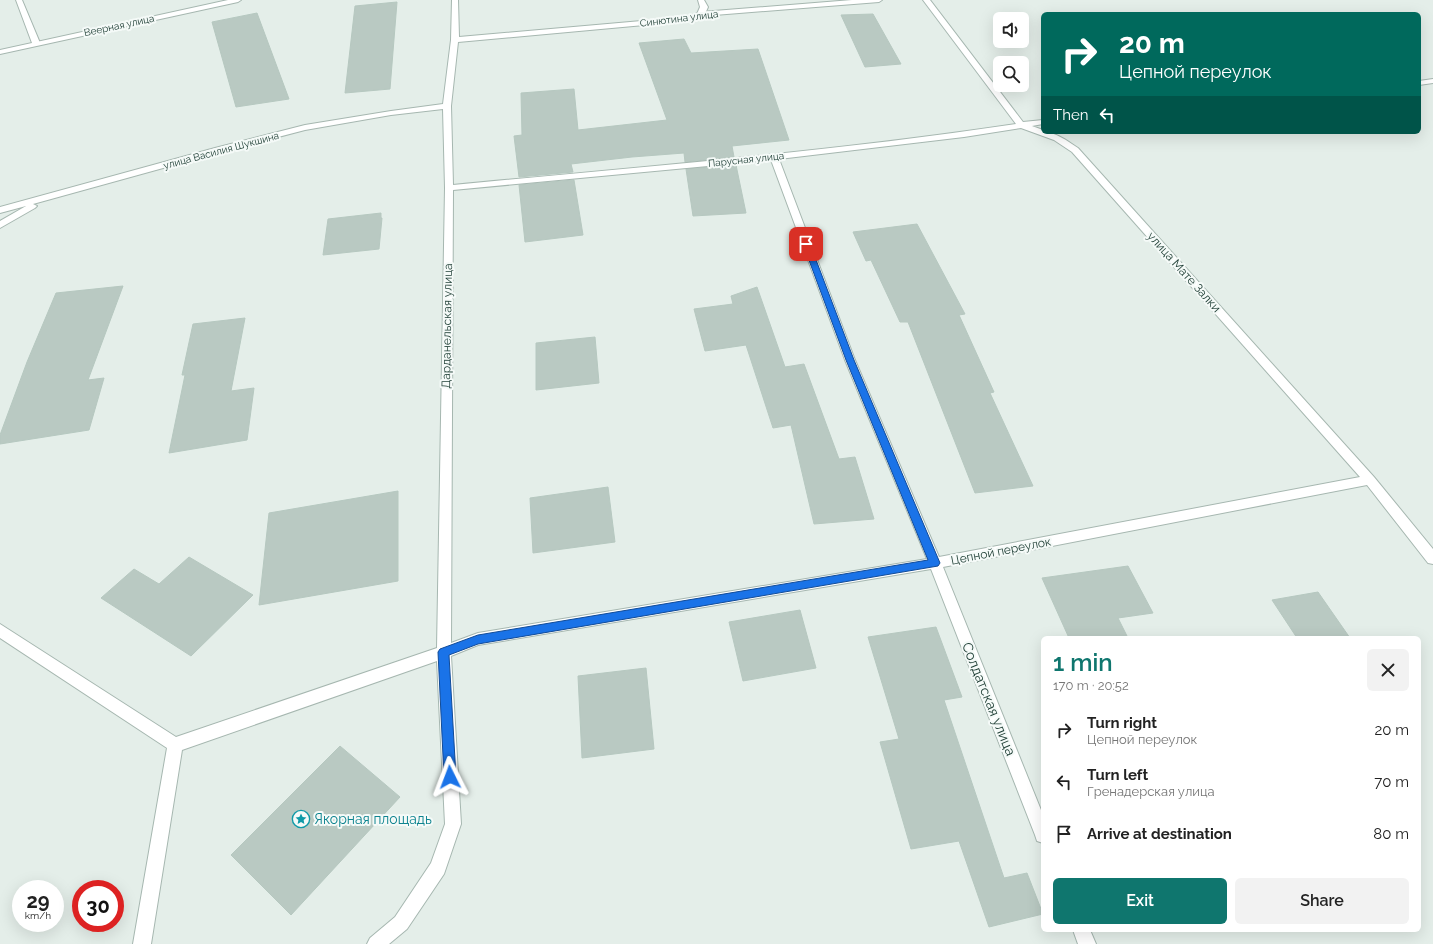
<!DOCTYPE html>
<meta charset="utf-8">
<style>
:root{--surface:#fff;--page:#f2f2f2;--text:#222;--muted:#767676;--accent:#0f766e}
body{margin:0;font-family:Raleway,sans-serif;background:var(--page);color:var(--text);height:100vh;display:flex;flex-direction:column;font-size:15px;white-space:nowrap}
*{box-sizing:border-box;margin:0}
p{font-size:13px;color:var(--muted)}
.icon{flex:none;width:22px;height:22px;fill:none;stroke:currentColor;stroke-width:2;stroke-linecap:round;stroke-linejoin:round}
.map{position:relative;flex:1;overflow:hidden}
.sheet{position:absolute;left:1041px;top:636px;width:380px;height:296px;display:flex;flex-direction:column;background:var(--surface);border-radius:6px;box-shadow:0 4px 16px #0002}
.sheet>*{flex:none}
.hud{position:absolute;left:1041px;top:12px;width:380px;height:122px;border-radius:6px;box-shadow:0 4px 16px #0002;background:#00695c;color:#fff;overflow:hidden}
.fabs{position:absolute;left:993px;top:12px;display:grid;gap:8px}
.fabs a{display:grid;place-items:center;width:36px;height:36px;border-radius:6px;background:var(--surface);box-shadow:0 4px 16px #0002;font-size:20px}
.speed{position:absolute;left:12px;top:880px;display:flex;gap:8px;font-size:20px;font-weight:700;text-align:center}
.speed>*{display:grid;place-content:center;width:52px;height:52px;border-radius:50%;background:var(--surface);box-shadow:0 4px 16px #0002;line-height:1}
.speed small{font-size:10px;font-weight:400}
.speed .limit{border:6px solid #d22;background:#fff;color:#111}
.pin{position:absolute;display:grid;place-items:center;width:34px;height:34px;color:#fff;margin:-17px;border-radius:8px;box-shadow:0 2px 6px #0006}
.me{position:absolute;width:44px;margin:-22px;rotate:357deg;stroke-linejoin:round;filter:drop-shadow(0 0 3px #0008)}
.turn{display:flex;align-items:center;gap:14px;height:84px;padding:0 12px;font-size:18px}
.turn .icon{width:52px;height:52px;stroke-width:2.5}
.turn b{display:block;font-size:28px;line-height:34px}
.then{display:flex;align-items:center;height:38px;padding:0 12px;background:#0003;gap:8px;font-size:15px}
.round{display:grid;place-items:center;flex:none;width:42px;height:42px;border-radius:6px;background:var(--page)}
.headline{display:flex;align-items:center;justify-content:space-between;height:68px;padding:0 12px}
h1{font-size:24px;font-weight:600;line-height:30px;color:var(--accent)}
.primary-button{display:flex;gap:8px;margin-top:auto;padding:8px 12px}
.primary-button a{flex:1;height:46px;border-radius:6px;background:var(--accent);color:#fff;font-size:16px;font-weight:600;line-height:46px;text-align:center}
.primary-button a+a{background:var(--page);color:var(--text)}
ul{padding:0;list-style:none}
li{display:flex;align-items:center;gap:12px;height:52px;padding:0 12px}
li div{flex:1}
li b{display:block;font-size:15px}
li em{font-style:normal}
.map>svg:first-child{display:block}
</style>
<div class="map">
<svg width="1433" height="944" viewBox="0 0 1433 944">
<rect width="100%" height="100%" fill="#e4eee9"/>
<path fill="#b9c9c2" stroke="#b6c8c0" d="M 397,2 L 390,89 L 345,93 L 355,6 Z
M 257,13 L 289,99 L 236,107 L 212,22 Z
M 873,14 L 901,64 L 865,67 L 841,15 Z
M 684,39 L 691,53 L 758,49 L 789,140 L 732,146 L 734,157 L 685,162 L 684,153 L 632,157 L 571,164 L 573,172 L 519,177 L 514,136 L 522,135 L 521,93 L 574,89 L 578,130 L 667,120 L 639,43 Z
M 736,165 L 746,213 L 693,216 L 686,169 Z
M 574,180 L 583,235 L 525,242 L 519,185 Z
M 381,213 L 381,218 L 382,218 L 379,249 L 323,255 L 328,219 Z
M 917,224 L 965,314 L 959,315 L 994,392 L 990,393 L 1033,486 L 975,493 L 908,322 L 900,322 L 871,260 L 866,261 L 853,232 Z
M 123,286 L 88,380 L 104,378 L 89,430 L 0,444 L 0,435 L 27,362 L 56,293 Z
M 757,287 L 785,367 L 804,364 L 839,459 L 855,457 L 874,519 L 814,524 L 791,425 L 773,428 L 746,345 L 705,351 L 694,309 L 733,304 L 731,296 Z
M 245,318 L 231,391 L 254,388 L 247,440 L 169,453 L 185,375 L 182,375 L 193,324 Z
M 595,337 L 599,383 L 536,390 L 536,343 Z
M 608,487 L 615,542 L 533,553 L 530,498 Z
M 398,491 L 398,581 L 259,605 L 269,513 Z
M 189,557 L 253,595 L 191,656 L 101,598 L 134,569 L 159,584 Z
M 1128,566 L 1153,613 L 1118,618 L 1128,638 L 1069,638 L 1042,578 Z
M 1318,592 L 1350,638 L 1297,638 L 1272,600 Z
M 800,610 L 816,668 L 743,681 L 729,622 Z
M 936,627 L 962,697 L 944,700 L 1004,878 L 1027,873 L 1043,914 L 989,927 L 959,841 L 911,849 L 880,742 L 899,739 L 868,637 Z
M 646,668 L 654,749 L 582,758 L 578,676 Z
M 340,746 L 400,797 L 291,915 L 231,855 Z"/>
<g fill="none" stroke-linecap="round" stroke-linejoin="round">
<defs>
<path id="lane" d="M 16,0 L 22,0 L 40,43 L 39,45 L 36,45 L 32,43 Z
M 698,0 L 704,0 L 708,7 L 704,16 L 698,16 L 697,14 L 700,7 Z"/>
<path id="street" d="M 228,0 L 241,0 L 238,2 L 0,54 L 0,50 Z
M 452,0 L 458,0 L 459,37 L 687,17 L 701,12 L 852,0 L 882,0 L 879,2 L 702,16 L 688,21 L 458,42 L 451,106 L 453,185 C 641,167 829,152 1016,124 L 923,0 L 930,0 L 1023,122 L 1043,120 L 1043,124 L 1032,126 L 1043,130 L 1043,132 C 1056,132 1067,141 1078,148 L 1374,477 L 1433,549 L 1433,564 L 1428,563 L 1367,485 L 943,567 L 1043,815 L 1043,843 L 1037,841 L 1035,835 L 931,569 L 478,645 L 451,656 L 461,824 L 444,874 L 407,929 L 389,944 L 367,944 L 370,938 L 395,917 L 431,863 L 445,824 L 437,661 L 182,750 L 151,944 L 133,944 L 167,748 L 0,638 L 0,624 L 176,737 L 437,648 L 445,188 L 443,109 L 391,115 L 305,130 L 221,152 L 33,204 L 37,206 L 35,208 L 0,228 L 0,221 L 26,206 L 0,213 L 0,207 L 215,148 L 305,125 L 391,111 L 443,104 L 451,40 ZM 1021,128 L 1054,140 L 1072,152 L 1360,477 L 939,557 L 855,360 L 779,159 L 964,137 ZM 771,160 L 845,360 L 927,559 L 478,633 L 451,643 L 453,190 Z
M 1433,79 L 1433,83 L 1419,85 L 1419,81 Z
M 1073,930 L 1090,930 L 1096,944 L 1078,944 Z"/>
</defs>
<use href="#lane" stroke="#a6b7b0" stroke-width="2"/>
<use href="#street" stroke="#a6b7b0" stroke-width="2"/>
<use href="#lane" fill="#fff" fill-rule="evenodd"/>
<use href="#street" fill="#fff" fill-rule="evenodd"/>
</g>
<path fill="#1a73e8" stroke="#114b97" d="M 804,242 L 809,242 L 810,244 L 854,360 L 940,563 L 938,566 L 478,644 L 449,655 L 456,777 L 454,781 L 450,783 L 446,781 L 444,777 L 438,652 L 440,649 L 478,635 L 928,560 L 846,360 L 803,244 Z"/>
<defs>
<symbol id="sight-ring" viewBox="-11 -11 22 22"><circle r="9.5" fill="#f5faf8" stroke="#0f9aa8" stroke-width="1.5"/><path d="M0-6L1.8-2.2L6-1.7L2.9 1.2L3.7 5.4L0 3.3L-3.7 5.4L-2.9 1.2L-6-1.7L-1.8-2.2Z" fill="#0f9aa8"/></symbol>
</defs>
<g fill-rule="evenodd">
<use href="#sight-ring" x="291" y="809" width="20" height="20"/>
</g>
<g text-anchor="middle" stroke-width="4" stroke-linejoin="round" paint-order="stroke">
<g font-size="10" fill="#224138" stroke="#f5faf8">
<text transform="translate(679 18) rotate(-7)" y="4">Синютина улица</text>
<text transform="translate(119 25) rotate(-12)" y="4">Веерная улица</text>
<text transform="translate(221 150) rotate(-15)" y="4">улица Василия Шукшина</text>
<text transform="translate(746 159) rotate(-6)" y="4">Парусная улица</text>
</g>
<g font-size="12" fill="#224138" stroke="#f5faf8">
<text transform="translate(1184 272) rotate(48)" y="4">улица Мате Залки</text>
<text transform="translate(447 326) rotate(-89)" y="4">Дарданельская улица</text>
<text transform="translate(1001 551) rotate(-11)" y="4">Цепной переулок</text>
</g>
<g font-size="14" fill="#224138" stroke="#f5faf8">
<text transform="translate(989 699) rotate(68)" y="5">Солдатская улица</text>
</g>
<g font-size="14" fill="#0d838f" stroke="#f5faf8" text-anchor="start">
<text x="314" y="824">Якорная площадь</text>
</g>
</g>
</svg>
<div class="fabs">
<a><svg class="icon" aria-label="sound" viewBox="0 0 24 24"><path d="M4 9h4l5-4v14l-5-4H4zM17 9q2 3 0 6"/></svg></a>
<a><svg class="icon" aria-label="search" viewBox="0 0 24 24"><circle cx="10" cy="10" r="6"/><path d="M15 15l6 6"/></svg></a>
</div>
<div class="speed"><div>29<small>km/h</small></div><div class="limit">30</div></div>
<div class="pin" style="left:806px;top:244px;background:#d93025"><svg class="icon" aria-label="arrive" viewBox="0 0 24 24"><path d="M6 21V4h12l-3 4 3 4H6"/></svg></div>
<svg class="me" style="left:450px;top:777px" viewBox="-20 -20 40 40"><path d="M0-17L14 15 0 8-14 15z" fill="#1a73e8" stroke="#fff" stroke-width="4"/></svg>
<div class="hud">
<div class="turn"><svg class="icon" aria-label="right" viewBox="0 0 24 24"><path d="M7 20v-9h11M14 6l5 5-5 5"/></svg><div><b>20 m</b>Цепной переулок</div></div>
<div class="then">Then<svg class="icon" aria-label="left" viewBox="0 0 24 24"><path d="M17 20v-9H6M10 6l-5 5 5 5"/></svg></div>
</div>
<section class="sheet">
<div class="headline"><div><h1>1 min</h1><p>170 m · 20:52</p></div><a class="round"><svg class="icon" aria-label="close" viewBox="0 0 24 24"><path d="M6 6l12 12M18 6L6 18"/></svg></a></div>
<ul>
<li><svg class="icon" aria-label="right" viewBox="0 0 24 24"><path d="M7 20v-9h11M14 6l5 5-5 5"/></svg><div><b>Turn right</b><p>Цепной переулок</p></div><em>20 m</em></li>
<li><svg class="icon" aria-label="left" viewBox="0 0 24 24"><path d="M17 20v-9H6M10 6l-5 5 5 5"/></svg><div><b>Turn left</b><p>Гренадерская улица</p></div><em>70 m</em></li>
<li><svg class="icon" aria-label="arrive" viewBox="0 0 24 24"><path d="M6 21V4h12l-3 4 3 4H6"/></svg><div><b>Arrive at destination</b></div><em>80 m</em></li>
</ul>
<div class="primary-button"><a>Exit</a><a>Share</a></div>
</section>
</div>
